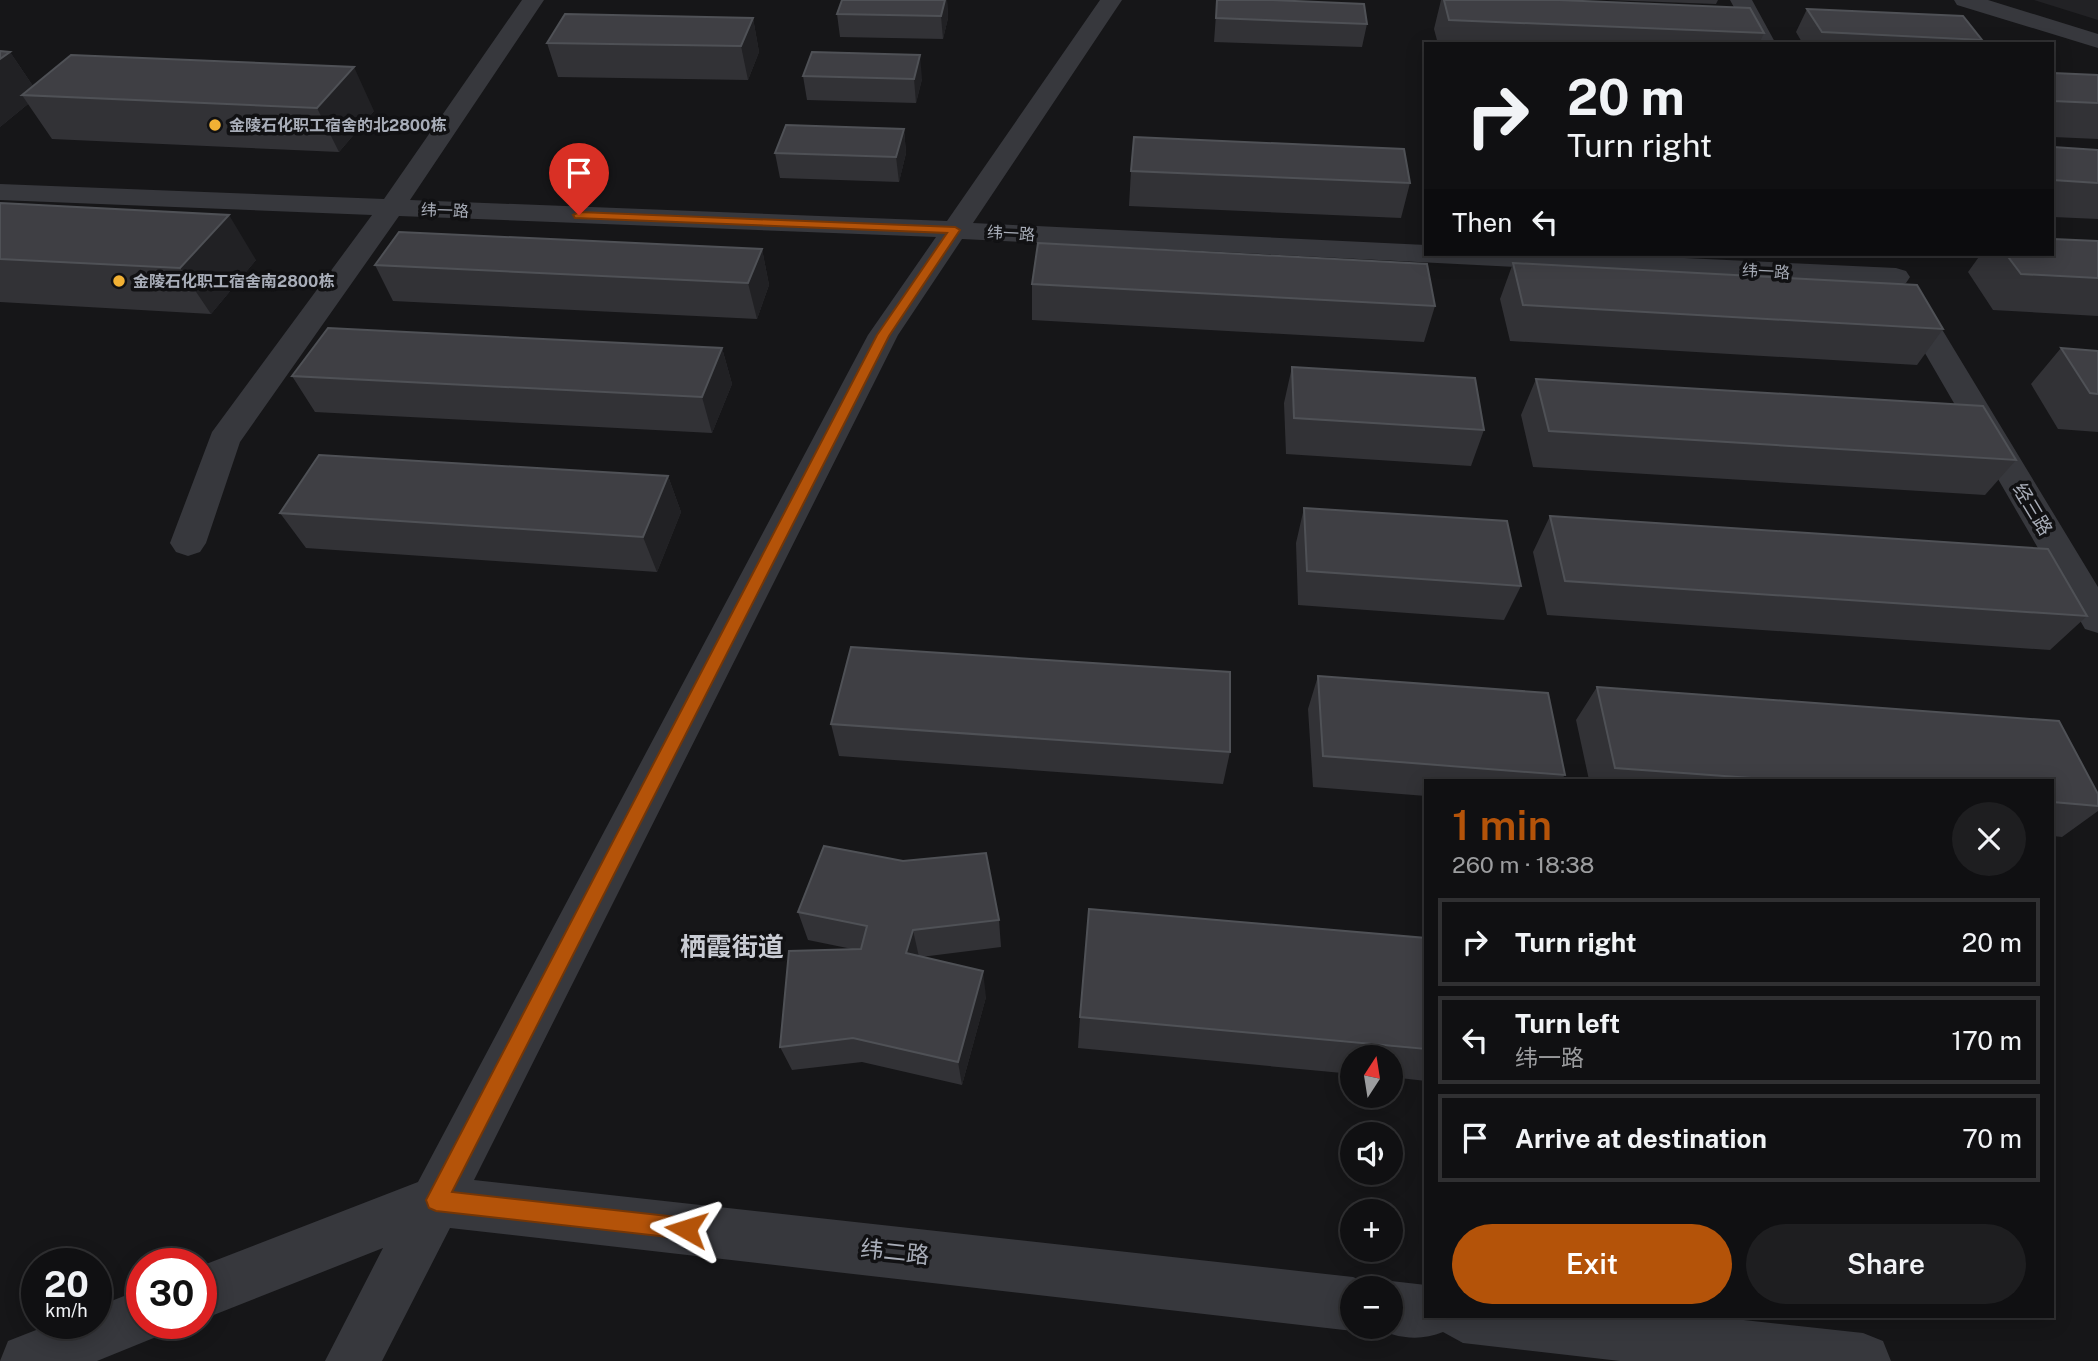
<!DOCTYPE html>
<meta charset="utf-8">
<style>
:root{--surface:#101012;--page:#1e1e20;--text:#f1f3f6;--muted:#9c9d9f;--line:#303032;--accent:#b45309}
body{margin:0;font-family:"Public Sans","Noto Sans SC",sans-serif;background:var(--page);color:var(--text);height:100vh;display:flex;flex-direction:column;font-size:26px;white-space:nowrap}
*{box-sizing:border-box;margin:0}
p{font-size:23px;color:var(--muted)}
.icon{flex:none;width:38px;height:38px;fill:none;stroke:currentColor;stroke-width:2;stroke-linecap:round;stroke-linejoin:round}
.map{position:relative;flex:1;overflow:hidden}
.sheet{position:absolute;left:1424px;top:779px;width:630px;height:539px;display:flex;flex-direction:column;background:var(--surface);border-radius:0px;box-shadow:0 4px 18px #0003,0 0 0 2px var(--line)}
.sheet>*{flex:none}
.guide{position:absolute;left:1424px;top:42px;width:630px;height:214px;border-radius:0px;box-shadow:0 4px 18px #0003,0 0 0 2px var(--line);background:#101012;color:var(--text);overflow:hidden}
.needle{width:46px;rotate:12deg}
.controls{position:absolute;left:1340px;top:1045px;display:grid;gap:14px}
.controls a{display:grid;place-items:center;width:63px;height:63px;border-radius:50%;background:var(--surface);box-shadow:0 4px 18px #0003,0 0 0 2px var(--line);font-size:35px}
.speed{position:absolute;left:21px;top:1248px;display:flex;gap:14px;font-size:35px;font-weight:700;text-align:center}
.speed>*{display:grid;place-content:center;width:91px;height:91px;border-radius:50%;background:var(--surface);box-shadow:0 4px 18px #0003,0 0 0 2px var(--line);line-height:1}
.speed small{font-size:18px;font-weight:400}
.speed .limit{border:10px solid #d22;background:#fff;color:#111}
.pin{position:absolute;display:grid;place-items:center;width:60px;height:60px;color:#fff;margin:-72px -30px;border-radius:50% 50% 50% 0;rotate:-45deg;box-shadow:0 0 7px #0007}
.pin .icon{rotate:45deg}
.me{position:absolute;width:77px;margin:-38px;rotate:276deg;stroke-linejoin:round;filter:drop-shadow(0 0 5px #0008)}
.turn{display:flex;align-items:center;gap:24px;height:147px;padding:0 28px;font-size:32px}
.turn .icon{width:91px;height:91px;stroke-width:2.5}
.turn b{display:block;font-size:49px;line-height:60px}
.then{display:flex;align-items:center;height:66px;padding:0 28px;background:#0003;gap:14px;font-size:26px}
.round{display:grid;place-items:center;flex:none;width:74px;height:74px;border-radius:37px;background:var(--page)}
.head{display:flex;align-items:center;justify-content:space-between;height:119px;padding:0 28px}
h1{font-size:42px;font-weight:600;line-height:52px;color:var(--accent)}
.button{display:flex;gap:14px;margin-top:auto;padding:14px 28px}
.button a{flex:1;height:80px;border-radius:42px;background:var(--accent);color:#fff;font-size:28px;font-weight:600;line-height:80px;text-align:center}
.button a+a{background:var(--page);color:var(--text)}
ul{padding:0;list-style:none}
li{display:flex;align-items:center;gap:21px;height:88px;margin:0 14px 10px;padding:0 14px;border:4px solid var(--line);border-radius:0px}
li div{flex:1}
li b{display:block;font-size:26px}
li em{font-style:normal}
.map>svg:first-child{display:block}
</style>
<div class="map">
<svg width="2098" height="1361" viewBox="0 0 2098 1361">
<rect width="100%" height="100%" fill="#161618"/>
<path fill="#222225" d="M 2034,0 L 2098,0 L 2098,20 Z"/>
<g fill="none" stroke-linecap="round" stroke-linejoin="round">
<path fill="#37383d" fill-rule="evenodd" d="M 522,0 L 544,0 L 410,200 L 947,221 L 1100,0 L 1122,0 L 973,223 L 1426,245 L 1426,254 L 1599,254 L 1896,268 L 1906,271 L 1910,277 L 1906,283 L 1896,286 L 962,239 L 898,335 L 474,1180 L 1353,1277 L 1372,1285 L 1373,1288 L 1353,1288 L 1353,1326 L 1364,1326 L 1353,1331 L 450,1228 L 382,1361 L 325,1361 L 383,1248 L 201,1320 L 201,1266 L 418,1182 L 868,335 L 936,237 L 399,216 L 240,442 L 206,543 L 200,552 L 188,556 L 176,552 L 170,543 L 212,432 L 372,215 L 0,200 L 0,184 L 384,199 Z
M 1730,0 L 1752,0 L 1776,44 L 1754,44 Z
M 1954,0 L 1988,0 L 2098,34 L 2098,48 L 1957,5 Z
M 1908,289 L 1918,292 L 1923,298 L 2098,587 L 2098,633 L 2085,629 L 1893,298 L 1898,292 Z
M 1391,1281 L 1426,1285 L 1426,1316 L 1707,1316 L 1863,1333 L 1883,1341 L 1891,1361 L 1620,1361 L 1463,1343 L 1443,1332 C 1419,1342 1394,1338 1372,1326 L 1391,1326 L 1391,1288 L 1374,1288 Z
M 142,1289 L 142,1323 L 166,1323 L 161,1335 L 97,1361 L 0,1361 L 8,1341 L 54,1323 L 96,1323 L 96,1307 Z"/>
</g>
<path fill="#323236" d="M 842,0 L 947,0 L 948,18 L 943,39 L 840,37 L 837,14 Z
M 1217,0 L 1367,24 L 1362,47 L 1214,42 Z
M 1441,0 L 1559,0 L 1764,33 L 1759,44 L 1438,44 L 1434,29 Z
M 1607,0 L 1718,0 L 1716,4 Z
M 1807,9 L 1982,40 L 1979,44 L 1803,44 L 1796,32 Z
M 753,18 L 759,52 L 748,80 L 558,77 L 547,43 Z
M 10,52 L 33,86 L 374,111 L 339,152 L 52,139 L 28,104 L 0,127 Z
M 2053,73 L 2098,75 L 2098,139 L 2053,137 Z
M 803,76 L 922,79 L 916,103 L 807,100 Z
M 904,129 L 906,153 L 899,182 L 780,178 L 775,153 Z
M 2053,147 L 2098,150 L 2098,219 L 2053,217 Z
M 1131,171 L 1410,183 L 1401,218 L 1129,206 Z
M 0,203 L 256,260 L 211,314 L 0,302 Z
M 2098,241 L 2098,316 L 1993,310 L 1968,272 L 1981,254 L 2053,254 Z
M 762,249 L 769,285 L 757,319 L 393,301 L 375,265 Z
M 1513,263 L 1943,329 L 1917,365 L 1510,341 L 1500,299 Z
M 1032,284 L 1435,306 L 1424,342 L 1032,320 Z
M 722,348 L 732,384 L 712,433 L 315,412 L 292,376 Z
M 2061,348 L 2098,351 L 2098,432 L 2058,429 L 2031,384 Z
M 1292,367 L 1484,430 L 1471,466 L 1286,454 L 1284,403 Z
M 1536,379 L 2016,460 L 1985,495 L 1533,467 L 1521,415 Z
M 668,476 L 681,512 L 657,572 L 306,548 L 280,513 Z
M 1304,508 L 1521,586 L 1504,620 L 1298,605 L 1296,543 Z
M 1550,516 L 2087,616 L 2050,650 L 1547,615 L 1533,552 Z
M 1318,676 L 1565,775 L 1561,780 L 1426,780 L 1426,796 L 1313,787 L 1308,709 Z
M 1597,687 L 2059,721 L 2098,794 L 2098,811 L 2062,837 L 2053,836 L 2053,780 L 1589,780 L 1576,720 Z
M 831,724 L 1230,752 L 1223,784 L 839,756 Z
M 798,912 L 999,920 L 1001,947 L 921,957 L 986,997 L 962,1085 L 862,1062 L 792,1070 L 780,1047 L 857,950 L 808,940 Z
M 1426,938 L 1426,1081 L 1391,1077 L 1391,1057 L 1353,1057 L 1353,1074 L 1078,1048 L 1080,1017 Z"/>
<path fill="#212124" d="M 945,0 L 947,0 L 948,18 L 943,39 L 941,16 Z
M 753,18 L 759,52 L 748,80 L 741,46 Z
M 10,52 L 39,95 L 22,95 L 28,104 L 0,127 L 0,59 Z
M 920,55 L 922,79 L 916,103 L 914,79 Z
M 354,67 L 374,111 L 339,152 L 317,108 Z
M 904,129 L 906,153 L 899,182 L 896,157 Z
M 229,215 L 256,260 L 211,314 L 180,268 Z
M 762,249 L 769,285 L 757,319 L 748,283 Z
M 722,348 L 732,384 L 712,433 L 702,397 Z
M 668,476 L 681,512 L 657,572 L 643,537 Z
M 913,930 L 919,957 L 906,953 Z
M 983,971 L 986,997 L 962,1085 L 958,1062 Z"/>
<path fill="#3f3f44" stroke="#4f5156" stroke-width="2" d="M 842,0 L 945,0 L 941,16 L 837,14 Z
M 1217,0 L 1272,0 L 1364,4 L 1367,24 L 1216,18 Z
M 1444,0 L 1559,0 L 1750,8 L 1764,33 L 1449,20 Z
M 1807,9 L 1963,16 L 1982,40 L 1822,32 Z
M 565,14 L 753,18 L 741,46 L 547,43 Z
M 0,51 L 10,52 L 0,59 Z
M 812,52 L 920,55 L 914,79 L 803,76 Z
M 71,55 L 354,67 L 317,108 L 22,95 Z
M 2053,73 L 2098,75 L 2098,103 L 2053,101 Z
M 786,125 L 904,129 L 896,157 L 775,153 Z
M 1134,137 L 1404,149 L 1410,183 L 1131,171 Z
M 2053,147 L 2098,150 L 2098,183 L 2053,180 Z
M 0,203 L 229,215 L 180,268 L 0,259 Z
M 399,232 L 762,249 L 748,283 L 375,265 Z
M 2053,239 L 2098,241 L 2098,278 L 2021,274 L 2006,254 L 2053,254 Z
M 1038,243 L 1427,264 L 1435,306 L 1032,284 Z
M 1513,263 L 1917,285 L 1943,329 L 1523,305 Z
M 328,328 L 722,348 L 702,397 L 292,376 Z
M 2061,348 L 2098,351 L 2098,394 L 2090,393 Z
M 1292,367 L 1475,378 L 1484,430 L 1294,418 Z
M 1536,379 L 1983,406 L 2016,460 L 1549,431 Z
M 319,455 L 668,476 L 643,537 L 280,513 Z
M 1304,508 L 1507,521 L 1521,586 L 1307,571 Z
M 1550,516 L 2048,549 L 2087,616 L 1565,581 Z
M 851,647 L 1230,672 L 1230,752 L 831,724 Z
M 1318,676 L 1548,693 L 1565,775 L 1323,756 Z
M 1597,687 L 2059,721 L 2098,794 L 2098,806 L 2053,802 L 2053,780 L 1779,780 L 1615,768 Z
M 824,846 L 903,861 L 986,853 L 999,920 L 913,930 L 906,953 L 983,971 L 958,1062 L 853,1038 L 780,1047 L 789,951 L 861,949 L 867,926 L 798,912 Z
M 1089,909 L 1426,938 L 1426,1049 L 1080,1017 Z"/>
<path fill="#b45309" stroke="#753606" stroke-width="2" d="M 579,212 L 955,227 L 960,230 L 889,336 L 452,1192 L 686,1218 L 694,1221 L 697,1229 L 694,1236 L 686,1239 L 436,1211 L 429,1208 L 426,1200 L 877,335 L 947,233 L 575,218 L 573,215 Z"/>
<g fill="#f2b134" stroke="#111113" stroke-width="2.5">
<circle cx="215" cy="125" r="7"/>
<circle cx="119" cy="281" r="7"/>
</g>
<g text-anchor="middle" stroke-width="7" stroke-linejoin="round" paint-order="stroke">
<g font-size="16" font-weight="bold" fill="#a8adb8" stroke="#111113" text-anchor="start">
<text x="229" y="131">金陵石化职工宿舍的北2800栋</text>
<text x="133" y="287">金陵石化职工宿舍南2800栋</text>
</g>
<g font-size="16" fill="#a8adb8" stroke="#111113">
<text transform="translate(445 210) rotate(2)" y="6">纬一路</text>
<text transform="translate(1011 233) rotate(3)" y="6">纬一路</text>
<text transform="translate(1766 271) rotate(3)" y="6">纬一路</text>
</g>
<g font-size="19" fill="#a8adb8" stroke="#111113">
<text transform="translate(2033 509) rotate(59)" y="7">经三路</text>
</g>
<g font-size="23" fill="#a8adb8" stroke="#111113">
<text transform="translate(895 1252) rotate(6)" y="8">纬二路</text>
</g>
<g font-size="26" font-weight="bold" fill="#c9ccd4" stroke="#111113">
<text x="732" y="956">栖霞街道</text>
</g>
</g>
</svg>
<div class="controls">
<a><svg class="needle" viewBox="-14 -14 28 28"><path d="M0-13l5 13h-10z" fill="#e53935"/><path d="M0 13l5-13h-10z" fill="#9c9d9f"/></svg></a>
<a><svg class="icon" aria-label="sound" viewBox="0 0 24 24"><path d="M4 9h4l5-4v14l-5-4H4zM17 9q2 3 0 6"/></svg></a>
<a>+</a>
<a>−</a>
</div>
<div class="speed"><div>20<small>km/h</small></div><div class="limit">30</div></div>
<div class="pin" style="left:579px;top:215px;background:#d93025"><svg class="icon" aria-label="arrive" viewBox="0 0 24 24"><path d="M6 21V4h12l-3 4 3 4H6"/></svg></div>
<svg class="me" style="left:686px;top:1229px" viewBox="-20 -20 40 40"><path d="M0-17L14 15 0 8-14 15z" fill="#b45309" stroke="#fff" stroke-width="4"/></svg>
<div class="guide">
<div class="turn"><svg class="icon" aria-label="right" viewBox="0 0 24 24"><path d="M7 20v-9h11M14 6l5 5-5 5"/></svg><div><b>20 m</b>Turn right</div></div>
<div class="then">Then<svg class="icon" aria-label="left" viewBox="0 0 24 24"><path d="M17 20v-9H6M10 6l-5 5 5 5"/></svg></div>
</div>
<section class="sheet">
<div class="head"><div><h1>1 min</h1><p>260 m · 18:38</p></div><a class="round"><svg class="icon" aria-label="close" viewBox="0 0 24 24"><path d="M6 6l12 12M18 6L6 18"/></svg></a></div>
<ul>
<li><svg class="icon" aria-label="right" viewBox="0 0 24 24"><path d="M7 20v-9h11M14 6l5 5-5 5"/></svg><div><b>Turn right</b></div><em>20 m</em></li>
<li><svg class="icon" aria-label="left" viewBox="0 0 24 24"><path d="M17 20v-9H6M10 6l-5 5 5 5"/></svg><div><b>Turn left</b><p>纬一路</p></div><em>170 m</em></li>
<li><svg class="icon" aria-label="arrive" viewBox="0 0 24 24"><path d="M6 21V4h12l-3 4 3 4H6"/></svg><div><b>Arrive at destination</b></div><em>70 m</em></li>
</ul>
<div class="button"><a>Exit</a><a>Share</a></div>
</section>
</div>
